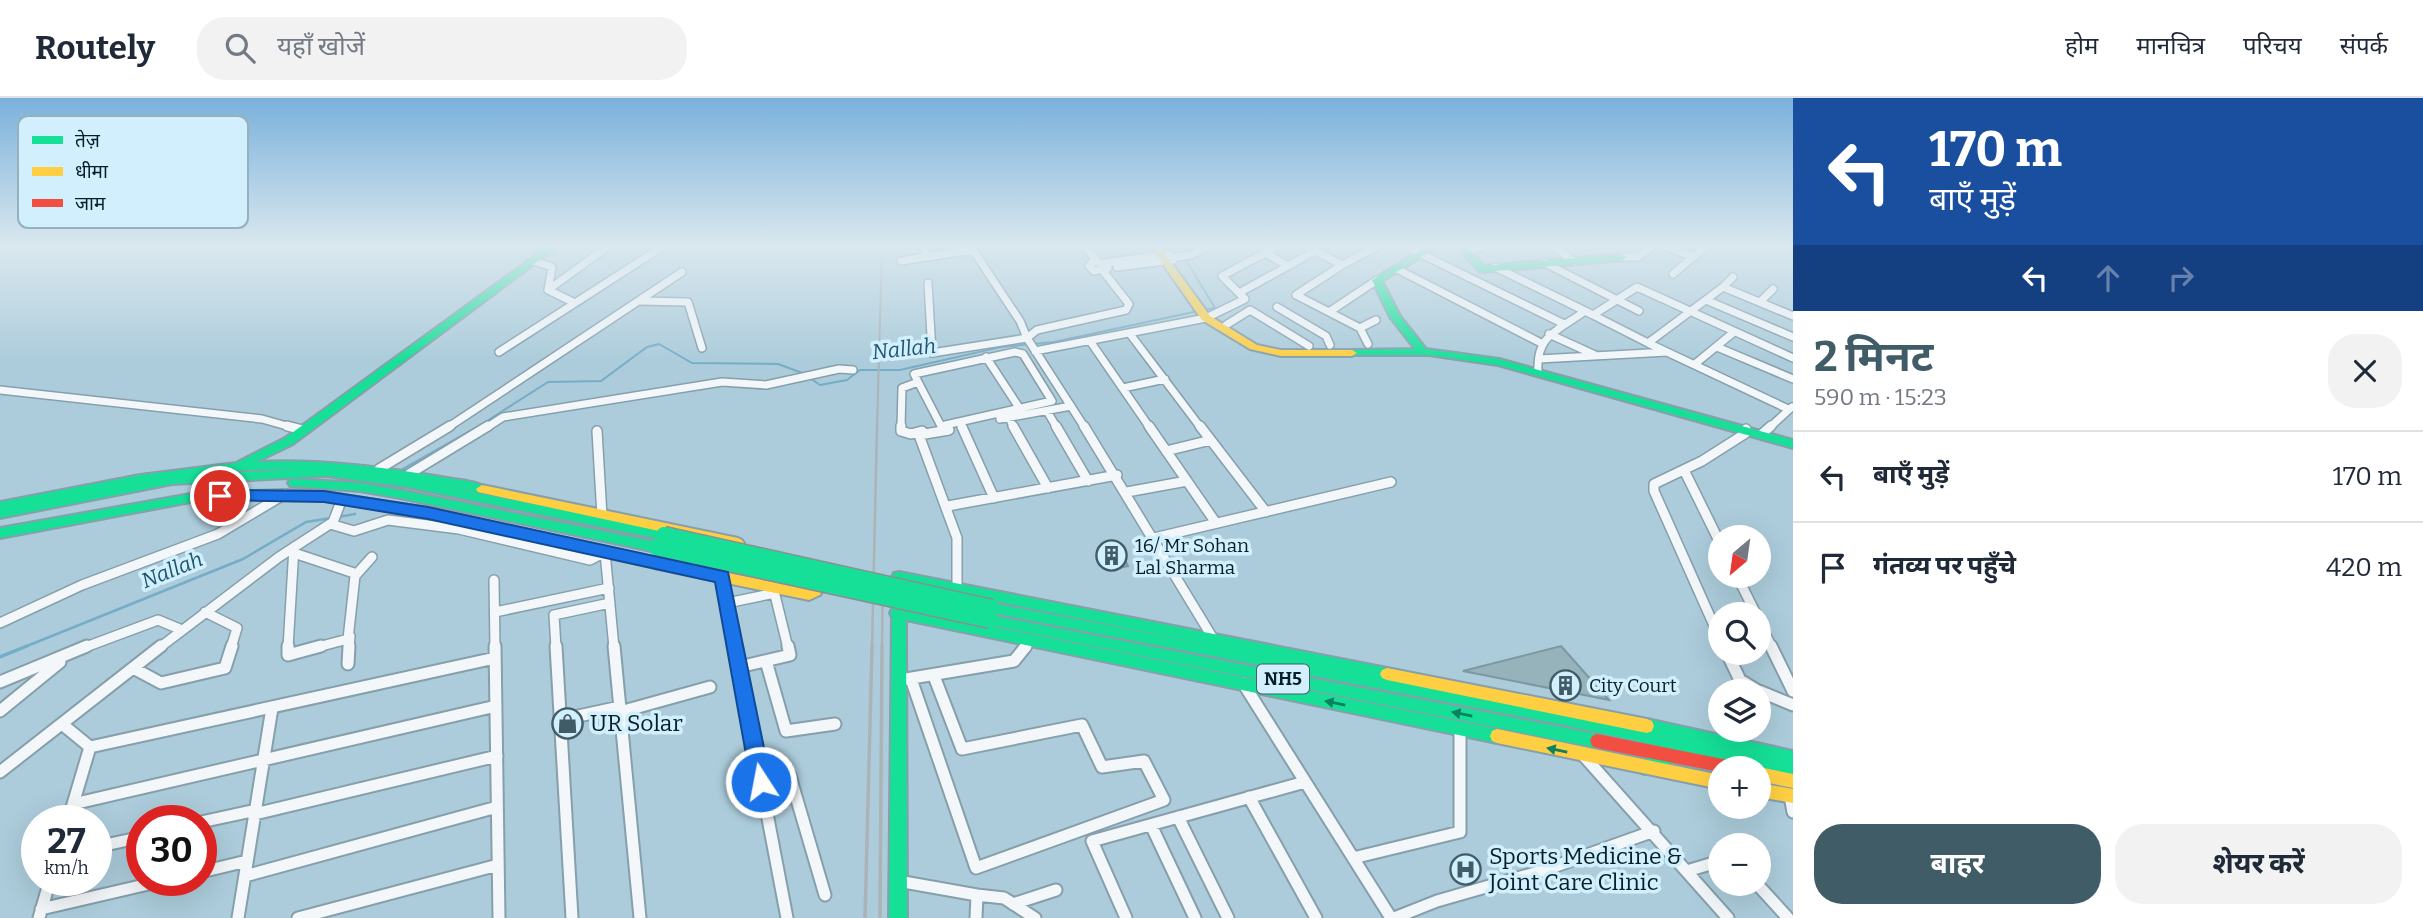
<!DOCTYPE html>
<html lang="hi">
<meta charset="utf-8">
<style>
:root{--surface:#fff;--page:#f2f2f3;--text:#1f2937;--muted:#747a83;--line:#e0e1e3;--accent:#405c67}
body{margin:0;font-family:Bitter,"Noto Sans Devanagari",serif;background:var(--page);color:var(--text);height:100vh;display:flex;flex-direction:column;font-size:26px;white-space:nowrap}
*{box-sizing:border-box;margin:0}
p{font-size:23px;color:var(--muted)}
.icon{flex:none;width:38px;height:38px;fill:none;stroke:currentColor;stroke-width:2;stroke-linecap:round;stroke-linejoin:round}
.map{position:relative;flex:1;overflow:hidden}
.side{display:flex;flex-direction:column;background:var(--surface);width:630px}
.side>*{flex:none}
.hud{background:#1a4fa0;color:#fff;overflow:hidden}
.needle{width:46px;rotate:209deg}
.tools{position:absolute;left:1708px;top:427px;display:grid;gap:14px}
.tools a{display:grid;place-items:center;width:63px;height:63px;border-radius:50%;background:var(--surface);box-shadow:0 7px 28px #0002;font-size:35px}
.speed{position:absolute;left:21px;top:707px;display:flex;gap:14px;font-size:35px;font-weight:700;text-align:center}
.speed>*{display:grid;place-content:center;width:91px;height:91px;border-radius:50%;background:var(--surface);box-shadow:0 7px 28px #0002;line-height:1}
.speed small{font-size:18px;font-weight:400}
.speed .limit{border:10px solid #d22;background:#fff;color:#111}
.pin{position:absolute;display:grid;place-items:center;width:60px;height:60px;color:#fff;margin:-30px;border:4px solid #fff;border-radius:50%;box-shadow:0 2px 7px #0007}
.me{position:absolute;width:77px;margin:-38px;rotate:349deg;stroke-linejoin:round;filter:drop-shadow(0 0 5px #0008)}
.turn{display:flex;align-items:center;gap:24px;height:147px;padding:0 21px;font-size:32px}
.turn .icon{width:91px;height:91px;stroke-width:2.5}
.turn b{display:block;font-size:49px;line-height:60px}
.lanes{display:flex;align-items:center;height:66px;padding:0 21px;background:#0003;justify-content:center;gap:35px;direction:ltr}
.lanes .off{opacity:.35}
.round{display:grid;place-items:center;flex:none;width:74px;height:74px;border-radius:28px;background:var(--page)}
.head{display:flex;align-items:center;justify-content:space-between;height:119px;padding:0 21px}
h1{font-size:42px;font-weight:700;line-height:52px;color:var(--accent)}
.button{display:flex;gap:14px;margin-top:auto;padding:14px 21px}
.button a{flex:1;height:80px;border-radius:28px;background:var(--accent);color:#fff;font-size:28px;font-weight:700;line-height:80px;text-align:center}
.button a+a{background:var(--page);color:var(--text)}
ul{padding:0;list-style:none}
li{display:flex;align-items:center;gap:21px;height:91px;padding:0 21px;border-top:2px solid var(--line)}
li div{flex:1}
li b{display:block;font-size:26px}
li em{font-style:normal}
header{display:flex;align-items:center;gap:42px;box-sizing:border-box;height:98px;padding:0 35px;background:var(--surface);border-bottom:2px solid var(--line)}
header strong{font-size:33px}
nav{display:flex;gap:38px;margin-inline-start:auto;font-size:24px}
.search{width:490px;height:63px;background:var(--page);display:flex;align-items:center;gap:18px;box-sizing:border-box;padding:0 24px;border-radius:28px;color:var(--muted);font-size:26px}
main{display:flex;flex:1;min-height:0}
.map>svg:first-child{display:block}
</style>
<header>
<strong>Routely</strong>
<div class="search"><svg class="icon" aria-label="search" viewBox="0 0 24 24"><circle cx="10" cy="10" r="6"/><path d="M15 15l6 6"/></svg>यहाँ खोजें</div>
<nav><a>होम</a><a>मानचित्र</a><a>परिचय</a><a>संपर्क</a></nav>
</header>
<main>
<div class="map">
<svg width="1793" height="820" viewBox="0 0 1793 820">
<rect width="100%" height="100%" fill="#acccdb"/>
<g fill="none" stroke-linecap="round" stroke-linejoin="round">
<path stroke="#75adc7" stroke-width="2" d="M 1178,149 L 1215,210 L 1204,212
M 810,280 L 820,287 L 847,282 L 860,272 L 900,272 L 1001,249 L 1054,244 L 1198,213
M 476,330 L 548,284 L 601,283 L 647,249 L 659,246 L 692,265 L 778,266 L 805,276"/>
<path stroke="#75adc7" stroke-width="2.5" d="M 403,371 L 479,328
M 338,419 L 355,416
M 22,550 L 243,461 L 306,424 L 331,420"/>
<path stroke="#75adc7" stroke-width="3.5" d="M 0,559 L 27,548"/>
</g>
<path fill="#96b2bb" stroke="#7c98a1" stroke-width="2" d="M 1120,452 L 1128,468 L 1109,472 L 1100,456 Z
M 1561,548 L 1609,602 L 1463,573 Z"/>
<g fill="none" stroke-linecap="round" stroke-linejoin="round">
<defs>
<path id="street-far2" d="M 923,149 L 927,159
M 1085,149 L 1097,163
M 1308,149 L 1342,167 L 1296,197 L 1360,230 L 1368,246
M 1407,149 L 1564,226
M 1554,149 L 1574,163
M 1667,149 L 1693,159 L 1705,149
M 1464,152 L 1482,149
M 1622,159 L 1638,159 L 1651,149
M 1172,160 L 1191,157 L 1206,149
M 534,163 L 552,169 L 548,192
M 901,163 L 959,154 L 956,149
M 1092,164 L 1104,165 L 1108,170 L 1094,173 L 1089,168 Z
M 1104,165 L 1169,156
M 1545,165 L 1639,213
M 1342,167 L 1376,149
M 1288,168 L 1315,153
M 1117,169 L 1173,162
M 1495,169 L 1585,213 C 1558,233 1536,237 1538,273
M 1397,171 L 1541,245
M 1673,176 L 1693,159
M 928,185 L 932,255 L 1027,240 L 1020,223 L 973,152 L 959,154
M 1723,189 L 1733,179
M 548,192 L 607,149
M 548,192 L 575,205
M 1239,195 L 1288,168 L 1265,155
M 1706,202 L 1793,239
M 640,203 L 688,204 L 702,250
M 1760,204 L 1773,191
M 1277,209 L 1326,238 L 1330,247
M 1585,213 L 1593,217 L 1637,189 L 1793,260
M 1329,214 L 1377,182
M 1593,217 L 1648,245
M 1226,227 L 1250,212 L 1309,248
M 1360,230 L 1376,222
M 1130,236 L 1201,330
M 1549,236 L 1595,257
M 1090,243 L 1150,330
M 1717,249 L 1793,281
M 1035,253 L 1206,220 L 1245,201 L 1222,178 L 1276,149
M 499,254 L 662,149
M 1015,254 L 1023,256 L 1052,303 L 941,328 L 914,276 Z
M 1667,254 L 1788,311
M 986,259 L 1020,311
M 1539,261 L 1667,254 L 1648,245 L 1723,189 L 1793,218
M 1695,266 L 1734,234
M 1123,290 L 1165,281
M 0,292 L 262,321 L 294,330
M 1047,313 L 1057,330
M 1009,320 L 1014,330
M 1000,321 L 1071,308
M 447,330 L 682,174
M 486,330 L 503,319 L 722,284 L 766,287 L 839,271 L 853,272
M 901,330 L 902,290 L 918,284
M 1085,330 L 1027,240 L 1037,232 L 1126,212 L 1129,206 L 1103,173
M 1769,330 L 1792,309"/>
<path id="street-far1" d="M 287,328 L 303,332
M 901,328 L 901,333 L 911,336 L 922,333
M 1013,328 L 1048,390
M 1056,328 L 1088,383
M 1084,328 L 1214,542
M 1149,328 L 1216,425
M 1200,328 L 1266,414
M 962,329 L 994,400
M 949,332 L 919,337 L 957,440 L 957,490
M 597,333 L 602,418
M 1762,336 L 1771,328
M 1166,353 L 1211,342
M 379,371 L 450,328
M 1685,374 L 1720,445
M 409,376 L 488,328
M 1127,394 L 1187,383
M 948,408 L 1117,377
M 330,426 L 354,433 L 388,422 L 459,431 L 461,428
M 459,431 L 590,462 L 605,454 L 614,550
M 1154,440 L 1391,384
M 294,455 L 357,476
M 1737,478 L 1756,516
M 722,479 L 736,550
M 494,482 L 495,550
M 773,489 L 788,550
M 727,505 L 775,495
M 205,514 L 237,530 L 231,550
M 495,514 L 609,490
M 1759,523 L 1772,550
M 0,525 L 82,487 L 218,436 L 285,396
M 1720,541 L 1654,393 L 1654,386 L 1702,363 L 1746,335 L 1746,331
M 83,550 L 158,522 L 182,532
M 159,550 L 279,459 L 333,424 L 342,401
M 288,550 L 294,449
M 314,550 L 348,541 L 355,478 L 372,459
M 349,550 L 350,538
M 556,550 L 554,517 L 610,505
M 1026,550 L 1028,542"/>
<path id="street" d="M 288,548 L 288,557 L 321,548
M 495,548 L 499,820
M 556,548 L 572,820
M 614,548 L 640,820
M 735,548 L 787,820
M 1771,548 L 1793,593
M 1727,555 L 1740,582 L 1758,593
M 766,563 L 786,633 L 835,626
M 348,566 L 349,548
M 739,569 L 790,557 L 788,548
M 133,570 L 161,585 L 225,570 L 232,548
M 906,581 L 1014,563 L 1026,548
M 911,581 L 976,770 L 1164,702 L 1144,663 L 1102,669 L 1082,627 L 962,651 L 934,578
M 0,584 L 87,548
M 1243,585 L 1391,820
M 1759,593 L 1793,607
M 0,613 L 60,564
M 620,614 L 710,589
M 560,622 L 620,609
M 62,626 L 90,649 L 68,723
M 90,649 L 495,560
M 1583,657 L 1728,820
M 0,674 L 161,548
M 761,684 L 790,678 L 825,797
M 1790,698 L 1793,714
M 1249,699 L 1316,820
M 73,706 L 496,608
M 255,716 L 497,658
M 1178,719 L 1228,820
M 201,724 L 256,712
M 1151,727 L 1195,820
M 96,749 L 142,739
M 1353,760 L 1460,734 L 1460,632
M 1687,773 L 1720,763
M 201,774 L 247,763
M 245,778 L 497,709
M 898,783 L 977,797 L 976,820
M 1757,786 L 1788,820
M 977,797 L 1004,800 L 1035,820
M 1013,806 L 1056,792
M 41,811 L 166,782
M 39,820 L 50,782
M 238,820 L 272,610
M 298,820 L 498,767
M 1126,820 L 1092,743 L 1305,684
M 1394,820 L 1437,803 L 1542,773 L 1654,733"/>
<path id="fast" d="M 547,149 L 557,149 L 293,346 L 256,364 C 320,361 383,369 447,380 C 459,382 479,383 488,391 L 482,395 L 437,387 L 664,432 L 668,434 L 670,437 L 668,440 L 664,442 L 407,389 L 327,378 L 172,386 L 0,420 L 0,404 L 140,377 L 236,365 L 285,340 ZM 299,371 L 205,376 L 245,372 Z
M 1426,149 L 1437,149 L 1382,183 L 1400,218 L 1426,251 L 1499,261 L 1793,342 L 1793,350 L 1498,267 L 1429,257 L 1348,257 L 1347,255 L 1352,252 L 1415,251 L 1390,219 L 1372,182 Z
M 1457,149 L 1466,149 L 1484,168 L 1622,156 L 1627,159 L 1622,162 L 1482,174 L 1479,173 Z
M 294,381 L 360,385 L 400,392 L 656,444 L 660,446 L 662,449 L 660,452 L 656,454 L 400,400 L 360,393 L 290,388 L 288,385 L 290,382 Z
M 285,392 L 324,394 L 428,410 L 665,462 L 670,463 L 671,467 L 670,471 L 665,472 L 428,420 L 324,402 L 285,400 L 196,403 L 0,440 L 0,430 L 196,395 Z
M 899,474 L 1387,570 L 1392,572 L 1394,576 L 1390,581 L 1641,631 L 1640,628 L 1642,623 L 1647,621 L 1793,653 L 1793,678 L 1676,652 L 1681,658 L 1678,663 L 1644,676 L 1639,674 L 1636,669 L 1639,664 L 1672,651 L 1559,626 L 992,515 L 987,514 L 985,510 L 987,506 L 992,505 L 1210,547 L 906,485 L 906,511 L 1497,631 L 1502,633 L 1504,638 L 1502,643 L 1497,645 L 906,522 L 907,820 L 889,820 L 892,519 L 890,515 L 892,511 L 892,479 L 894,475 Z
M 990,517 L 1597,636 L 1602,638 L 1604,643 L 1602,648 L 1597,650 L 990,527 L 985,526 L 983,522 L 985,518 Z"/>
<path id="slow" d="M 1151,149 L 1160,149 L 1210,218 L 1257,247 L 1281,252 L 1352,252 L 1357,255 L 1352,258 L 1281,258 L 1250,251 L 1202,222 Z
M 482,387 L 738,440 L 742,442 L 744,445 L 742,448 L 738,450 L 478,394 L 476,391 Z
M 659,461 L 807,491 C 815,485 814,471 827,475 L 829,479 L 820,497 L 809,502 L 654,470 L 653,466 L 654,462 Z
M 1387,570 L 1647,621 L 1652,623 L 1654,628 L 1652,633 L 1647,635 L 1387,582 L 1382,580 L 1380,576 L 1382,572 Z
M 1497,631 L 1720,677 L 1720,691 L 1497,645 L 1492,643 L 1490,638 L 1492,633 Z
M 1759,669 L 1793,676 L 1793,690 L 1759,683 L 1759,670 L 1756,670 Z
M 1759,685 L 1793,691 L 1793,705 L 1759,699 Z"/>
<path id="jam" d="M 1597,636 L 1733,663 L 1738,665 L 1741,670 L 1720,670 L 1720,674 L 1597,650 L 1592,648 L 1590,643 L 1592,638 Z"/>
</defs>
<use href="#street-far2" stroke="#869fab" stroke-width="10"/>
<use href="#street-far1" stroke="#869fab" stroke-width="12"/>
<use href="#street" stroke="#869fab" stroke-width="15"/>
<use href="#fast" stroke="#869fab" stroke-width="4"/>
<use href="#slow" stroke="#869fab" stroke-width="4"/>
<use href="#jam" stroke="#869fab" stroke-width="4"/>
<use href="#street-far2" stroke="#f3f7fa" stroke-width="7"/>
<use href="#street-far1" stroke="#f3f7fa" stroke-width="9"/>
<use href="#street" stroke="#f3f7fa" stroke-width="11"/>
<use href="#fast" fill="#16e098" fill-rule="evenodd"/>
<use href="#slow" fill="#ffcf43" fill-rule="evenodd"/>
<use href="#jam" fill="#f24e42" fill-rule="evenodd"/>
<path stroke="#abb3b7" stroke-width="2" d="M 877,330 L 882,149"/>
<path stroke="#abb3b7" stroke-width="2.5" d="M 872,550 L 877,328
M 882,550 L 883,477"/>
<path stroke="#abb3b7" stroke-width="3.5" d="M 865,820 L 872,548
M 880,820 L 882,548"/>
<defs>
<path id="fast-bridge" d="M 664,437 L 992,510
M 656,449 L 990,522"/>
</defs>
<use href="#fast-bridge" stroke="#889093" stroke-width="19" stroke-linecap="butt"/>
<use href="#fast-bridge" stroke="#16e098" stroke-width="16"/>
</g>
<defs><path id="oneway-solid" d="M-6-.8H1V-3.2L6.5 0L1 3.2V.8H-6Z" transform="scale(1.75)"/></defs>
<g fill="#0e8060">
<use href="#oneway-solid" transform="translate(1335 605) rotate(-168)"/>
<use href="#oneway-solid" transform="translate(1462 616) rotate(-169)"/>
<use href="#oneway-solid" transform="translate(1557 652) rotate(-168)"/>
</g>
<linearGradient id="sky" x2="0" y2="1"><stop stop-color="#7ab1db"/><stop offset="0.56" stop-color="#dae8ef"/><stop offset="1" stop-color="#dae8ef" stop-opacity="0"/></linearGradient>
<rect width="1793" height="264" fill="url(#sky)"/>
<path fill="#1a73e8" stroke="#114b97" stroke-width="2" d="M 220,392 L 324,393 L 428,409 L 728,474 L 771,684 L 768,691 L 761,693 L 754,691 L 751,684 L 715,484 L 428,421 L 324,404 L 215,402 L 212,398 Z"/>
<defs>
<symbol id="building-ring" viewBox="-11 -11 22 22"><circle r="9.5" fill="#d2effd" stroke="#405c67" stroke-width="1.5"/><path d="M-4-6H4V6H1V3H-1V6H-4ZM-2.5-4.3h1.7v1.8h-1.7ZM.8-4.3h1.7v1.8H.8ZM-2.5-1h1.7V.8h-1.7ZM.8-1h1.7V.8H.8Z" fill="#405c67"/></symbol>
<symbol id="shop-ring" viewBox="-11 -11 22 22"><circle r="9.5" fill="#d2effd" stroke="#405c67" stroke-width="1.5"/><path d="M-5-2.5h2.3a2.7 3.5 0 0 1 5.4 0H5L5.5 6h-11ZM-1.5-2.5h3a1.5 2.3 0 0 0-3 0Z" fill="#405c67"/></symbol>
<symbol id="hospital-ring" viewBox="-11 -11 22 22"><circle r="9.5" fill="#d2effd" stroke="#405c67" stroke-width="1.5"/><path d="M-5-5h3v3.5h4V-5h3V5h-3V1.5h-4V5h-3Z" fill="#405c67"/></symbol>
</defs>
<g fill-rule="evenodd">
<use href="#building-ring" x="1094" y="440" width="35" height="35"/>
<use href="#building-ring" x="1548" y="570" width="35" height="35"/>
<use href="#shop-ring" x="550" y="608" width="35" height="35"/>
<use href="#hospital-ring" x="1448" y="754" width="35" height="35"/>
</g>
<g text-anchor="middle" stroke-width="7" stroke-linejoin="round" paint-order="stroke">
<rect fill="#d2effd" stroke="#435d69" stroke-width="2" x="1257" y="566.5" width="52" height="29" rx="5"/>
<g font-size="18" font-weight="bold" fill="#061f29">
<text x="1283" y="587">NH5</text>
</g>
<g font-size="19" fill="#061f29" stroke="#d2effd" text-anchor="start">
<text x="1135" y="454">16/ Mr Sohan<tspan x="1135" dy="22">Lal Sharma</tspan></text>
<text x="1589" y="594">City Court</text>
</g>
<g font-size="21" font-style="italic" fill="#1f546b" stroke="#d2effd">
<text transform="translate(904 251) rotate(-6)" y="7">Nallah</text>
<text transform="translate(172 472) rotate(-22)" y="7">Nallah</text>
</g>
<g font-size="23" fill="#061f29" stroke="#d2effd" text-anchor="start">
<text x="590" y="633">UR Solar</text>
<text x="1489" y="766">Sports Medicine &amp;<tspan x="1489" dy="26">Joint Care Clinic</tspan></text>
</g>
</g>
<rect x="18" y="18" width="230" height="112" rx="10" fill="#d2effd" stroke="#95b1bd" stroke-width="2"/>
<rect x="32" y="38" width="31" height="8" fill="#16e098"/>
<rect x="32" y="69" width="31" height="9" fill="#ffcf43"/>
<rect x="32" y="101" width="31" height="8" fill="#f24e42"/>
<g font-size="19" fill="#061f29">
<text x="75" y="49">तेज़</text>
<text x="75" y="80">धीमा</text>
<text x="75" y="112">जाम</text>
</g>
</svg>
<div class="tools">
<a><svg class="needle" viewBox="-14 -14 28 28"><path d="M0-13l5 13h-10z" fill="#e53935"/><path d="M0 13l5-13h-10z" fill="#747a83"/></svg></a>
<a><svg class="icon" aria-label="search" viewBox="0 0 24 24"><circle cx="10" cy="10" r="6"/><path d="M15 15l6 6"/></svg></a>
<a><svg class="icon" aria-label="layers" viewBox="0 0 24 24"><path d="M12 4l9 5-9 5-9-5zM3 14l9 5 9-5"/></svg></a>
<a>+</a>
<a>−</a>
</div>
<div class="speed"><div>27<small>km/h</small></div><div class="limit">30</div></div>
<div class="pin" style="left:220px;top:398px;background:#d93025"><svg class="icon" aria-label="arrive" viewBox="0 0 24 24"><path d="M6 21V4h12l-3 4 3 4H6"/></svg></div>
<svg class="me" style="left:761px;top:684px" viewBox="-20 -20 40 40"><circle r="17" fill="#1a73e8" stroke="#fff" stroke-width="3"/><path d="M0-11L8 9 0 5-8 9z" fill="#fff"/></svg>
</div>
<section class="side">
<div class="hud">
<div class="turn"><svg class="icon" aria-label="left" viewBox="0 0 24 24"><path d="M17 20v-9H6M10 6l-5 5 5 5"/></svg><div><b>170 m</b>बाएँ मुड़ें</div></div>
<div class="lanes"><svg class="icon" aria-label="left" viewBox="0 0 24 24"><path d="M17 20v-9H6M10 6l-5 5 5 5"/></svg><svg class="icon off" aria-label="ahead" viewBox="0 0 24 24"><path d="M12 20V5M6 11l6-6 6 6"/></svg><svg class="icon off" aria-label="right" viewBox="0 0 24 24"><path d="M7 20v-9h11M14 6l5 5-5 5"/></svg></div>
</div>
<div class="head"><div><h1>2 मिनट</h1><p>590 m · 15:23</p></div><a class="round"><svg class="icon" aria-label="close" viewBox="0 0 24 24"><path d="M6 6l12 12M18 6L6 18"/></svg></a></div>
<ul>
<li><svg class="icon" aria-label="left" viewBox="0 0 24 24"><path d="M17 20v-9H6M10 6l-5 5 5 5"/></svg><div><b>बाएँ मुड़ें</b></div><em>170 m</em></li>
<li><svg class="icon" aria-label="arrive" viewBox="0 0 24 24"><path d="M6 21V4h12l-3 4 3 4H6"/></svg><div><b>गंतव्य पर पहुँचे</b></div><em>420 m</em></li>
</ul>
<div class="button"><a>बाहर</a><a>शेयर करें</a></div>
</section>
</main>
